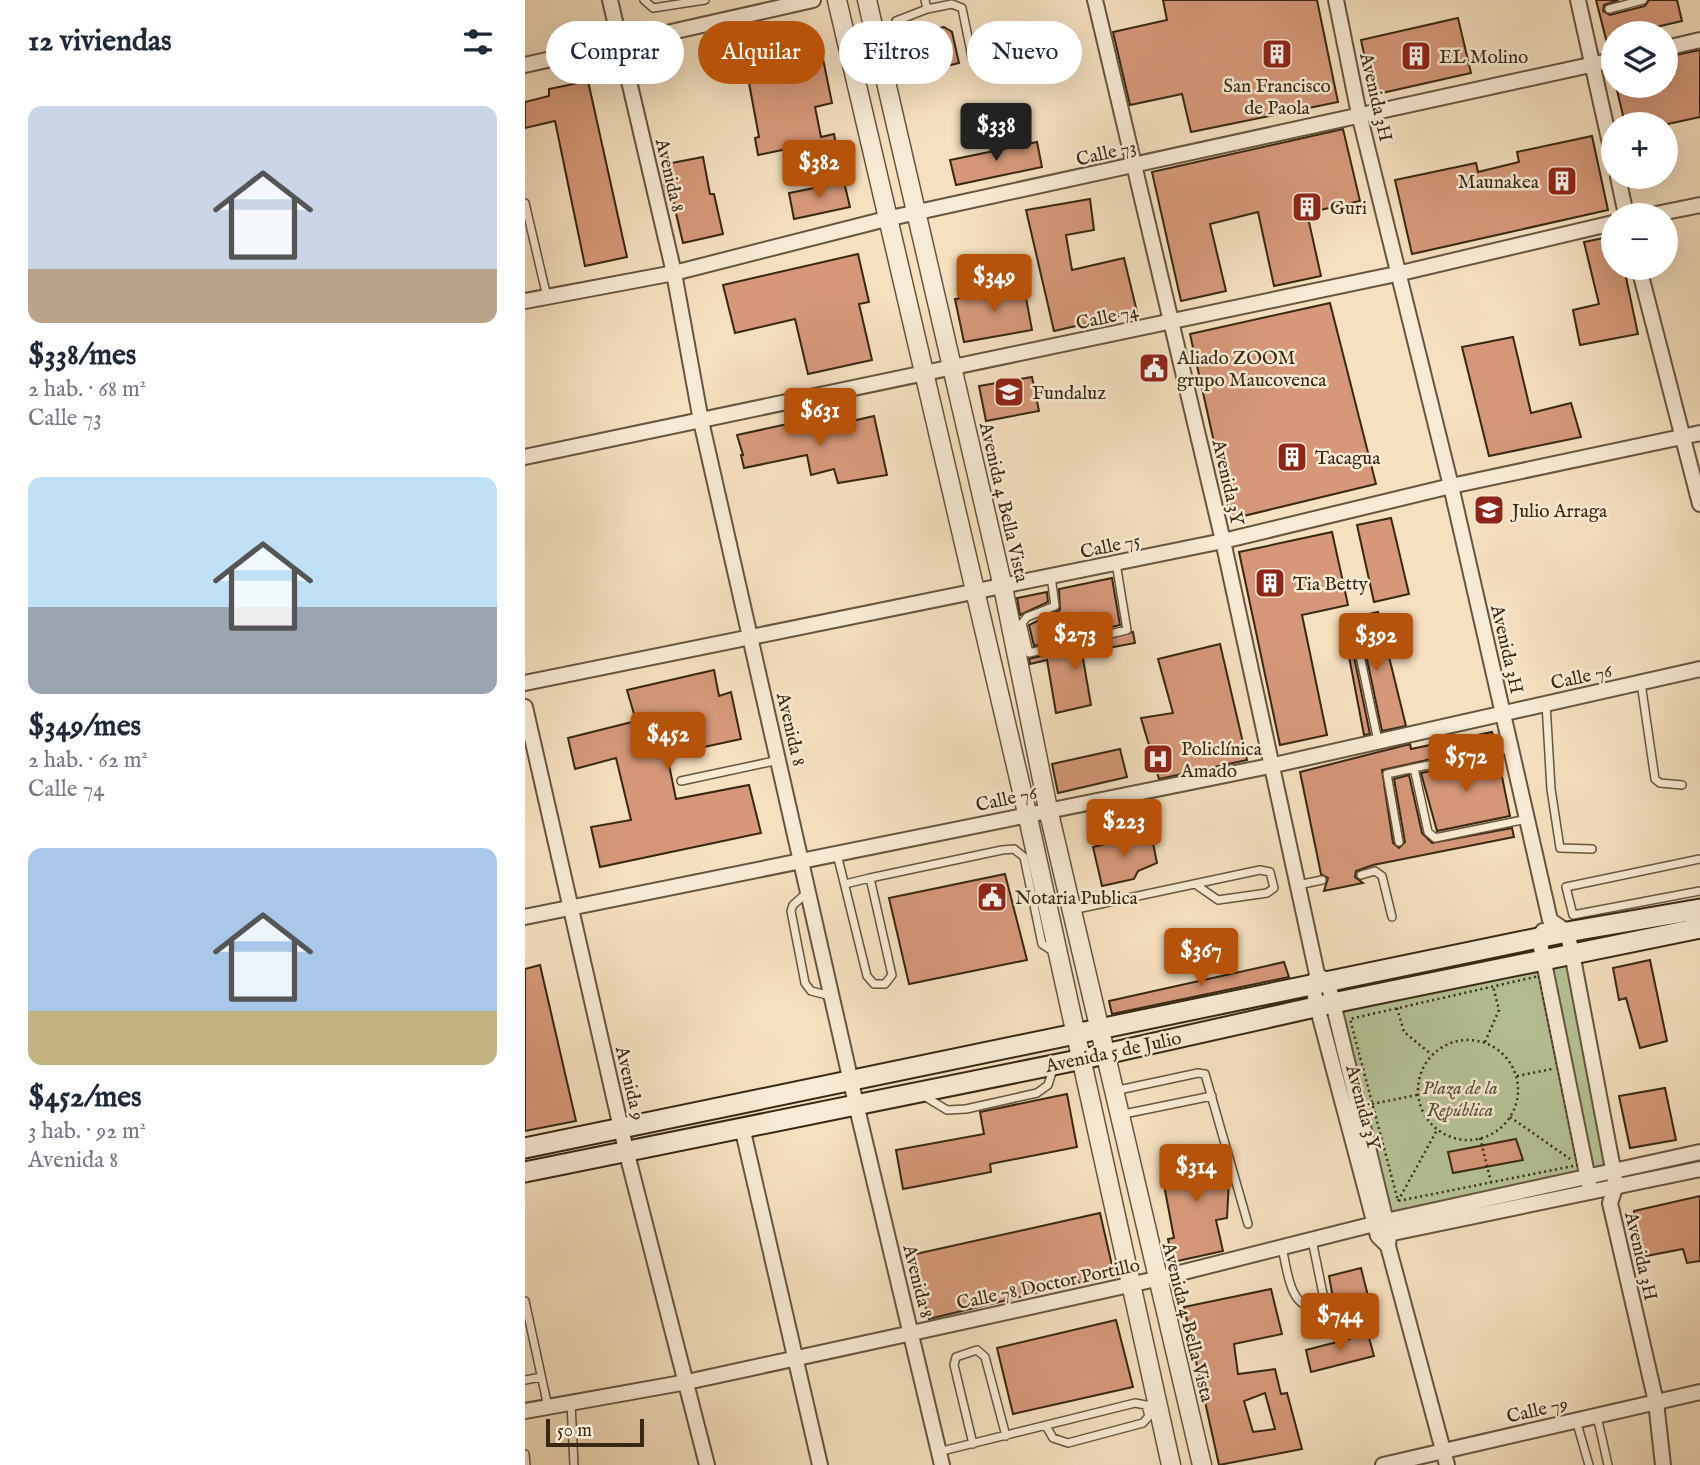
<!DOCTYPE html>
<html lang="es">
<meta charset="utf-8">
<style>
:root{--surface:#fff;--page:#f2f2f3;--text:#1f2937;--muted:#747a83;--accent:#b45309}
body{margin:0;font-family:"IM FELL English",serif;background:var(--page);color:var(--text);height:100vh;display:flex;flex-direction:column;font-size:26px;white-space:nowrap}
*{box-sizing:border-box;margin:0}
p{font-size:23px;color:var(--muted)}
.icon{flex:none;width:38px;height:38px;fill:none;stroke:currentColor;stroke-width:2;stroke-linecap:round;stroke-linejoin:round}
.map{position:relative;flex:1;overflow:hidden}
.details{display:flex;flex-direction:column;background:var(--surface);width:525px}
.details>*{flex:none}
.top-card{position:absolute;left:21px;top:21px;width:665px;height:63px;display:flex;gap:14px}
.controls{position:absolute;left:1076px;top:21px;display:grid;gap:14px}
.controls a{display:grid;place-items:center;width:77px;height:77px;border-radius:50%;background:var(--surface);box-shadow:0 7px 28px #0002;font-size:35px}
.scale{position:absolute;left:21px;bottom:18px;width:98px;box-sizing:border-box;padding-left:7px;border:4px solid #372713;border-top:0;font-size:19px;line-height:24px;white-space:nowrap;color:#372713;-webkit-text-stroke:5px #f8ebd5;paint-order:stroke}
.price{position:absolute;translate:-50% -60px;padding:0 16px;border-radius:7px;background:var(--accent);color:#fff;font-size:23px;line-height:46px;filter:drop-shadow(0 2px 4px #0008)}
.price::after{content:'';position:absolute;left:50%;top:42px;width:21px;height:16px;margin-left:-10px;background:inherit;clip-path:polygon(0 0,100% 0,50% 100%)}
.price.current{background:#222;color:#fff}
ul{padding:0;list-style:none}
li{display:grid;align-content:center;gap:14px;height:371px;padding:0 28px}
li span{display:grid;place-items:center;height:217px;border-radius:14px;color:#555}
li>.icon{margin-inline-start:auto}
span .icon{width:126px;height:126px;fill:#fffc;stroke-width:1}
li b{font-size:30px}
h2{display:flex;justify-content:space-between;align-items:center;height:84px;padding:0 28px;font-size:30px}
.tag{padding:0 24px;border-radius:32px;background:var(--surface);box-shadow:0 7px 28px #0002;font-size:24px;line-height:63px}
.tag.current{background:var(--accent);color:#fff}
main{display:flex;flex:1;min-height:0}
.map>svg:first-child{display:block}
.green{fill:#b5c397;stroke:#767555;stroke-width:2}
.building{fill:#d69879;stroke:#372713;stroke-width:2;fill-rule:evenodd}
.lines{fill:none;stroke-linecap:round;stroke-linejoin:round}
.service-casing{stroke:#66553e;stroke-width:10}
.minor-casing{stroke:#66553e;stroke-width:18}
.tertiary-casing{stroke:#66553e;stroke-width:21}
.secondary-casing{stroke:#372713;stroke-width:23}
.path{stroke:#372713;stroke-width:2.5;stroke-dasharray:2 3.5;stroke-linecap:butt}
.service{stroke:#f8ebd5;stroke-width:7}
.minor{stroke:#f8ebd5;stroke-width:14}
.tertiary{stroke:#f8ebd5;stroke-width:18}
.secondary{stroke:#f8ebd5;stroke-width:19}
.labels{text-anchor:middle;stroke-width:5;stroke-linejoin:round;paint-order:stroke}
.poi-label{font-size:19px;fill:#372713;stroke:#f8ebd5;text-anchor:start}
.street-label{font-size:19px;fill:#372713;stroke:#f8ebd5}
.park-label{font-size:19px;font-style:italic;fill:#564e34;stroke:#f8ebd5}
</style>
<main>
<section class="details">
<h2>12 viviendas<svg class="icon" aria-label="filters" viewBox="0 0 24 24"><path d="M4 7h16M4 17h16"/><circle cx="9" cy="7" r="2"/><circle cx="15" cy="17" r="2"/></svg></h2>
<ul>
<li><span style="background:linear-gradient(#c9d6e8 75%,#b9a48a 0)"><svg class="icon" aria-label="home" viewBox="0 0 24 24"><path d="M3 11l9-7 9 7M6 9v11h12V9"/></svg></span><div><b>$338/mes</b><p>2 hab. · 68 m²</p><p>Calle 73</p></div></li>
<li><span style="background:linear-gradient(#bfe0f5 60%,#9aa5b1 0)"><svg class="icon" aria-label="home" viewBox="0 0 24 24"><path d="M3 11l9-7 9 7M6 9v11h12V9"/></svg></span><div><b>$349/mes</b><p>2 hab. · 62 m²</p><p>Calle 74</p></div></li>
<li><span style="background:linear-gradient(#a9c7e8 75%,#c2b280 0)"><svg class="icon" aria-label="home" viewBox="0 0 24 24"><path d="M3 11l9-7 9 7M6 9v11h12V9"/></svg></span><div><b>$452/mes</b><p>3 hab. · 92 m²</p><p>Avenida 8</p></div></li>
</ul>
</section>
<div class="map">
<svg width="1175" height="1465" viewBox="0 0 1175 1465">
<rect width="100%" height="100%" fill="#f5e0bf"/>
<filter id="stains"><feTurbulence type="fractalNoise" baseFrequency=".00286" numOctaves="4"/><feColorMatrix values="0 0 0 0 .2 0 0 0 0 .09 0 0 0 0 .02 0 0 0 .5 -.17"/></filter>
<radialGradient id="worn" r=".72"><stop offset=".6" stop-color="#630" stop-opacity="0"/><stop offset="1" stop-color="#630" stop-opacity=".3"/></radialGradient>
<path class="green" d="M1052,962L1092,1176L857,1227L799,1015Z"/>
<path class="building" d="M638,0H792L813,102L666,132L657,94L605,105L588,32L642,20Z
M1071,0H1094L1079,5L1078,11L1085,15L1120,6L1124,0H1152L1157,21L1105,33H1088V51H1084Z
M933,18L946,73L848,95L836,40Z
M419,27L427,32L434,63L392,73L384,34Z
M1175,50V117L1143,124H1100L1091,86H1141V57Z
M298,59L307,103L290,107L296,137L309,134L314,161L297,164L294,151L264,158L262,149L233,155L230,138L234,137L224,83L283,70L282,62Z
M63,81L102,257L60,266L30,121L0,128V102L24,96V89Z
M818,129L835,201L782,213L796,276L749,286L733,212L685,224L701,291L656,301L627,172Z
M1067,136L1083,210L887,254L870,180L951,163L953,172L994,162L992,152Z
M512,142L517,167L431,185L425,160Z
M178,157L185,194H189L198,234L158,243L146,192L141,193L136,165Z
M319,182L325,207L269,219L264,193Z
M565,199L569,230L541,235L547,270L599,258L612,312L529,331L501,210Z
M1088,236V268H1099L1113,334L1055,345L1048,310L1074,304L1059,242Z
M333,254L344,302L334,304L347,360L283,374L270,319L210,333L198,285Z
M499,287L507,330L439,342L430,299Z
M805,303L851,484L706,519L665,334Z
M988,337L1006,413L1046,403L1056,437L964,456L937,347Z
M507,377L514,411L461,421L454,386Z
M349,416L362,475L313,483L309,469L286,475L282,455L219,468L216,455H218L212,435L295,417L297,428Z
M866,518L884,594L849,602L832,525Z
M807,532L823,605L777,615L802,735L755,745L714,552Z
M587,578L595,625L509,646L504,625L535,610L534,589Z
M522,592L523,602L495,615L492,598Z
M853,612L881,726L857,731L835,626L827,621L823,628L845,734L839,735L817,620Z
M608,632L610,643L557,653L566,705L531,713L522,660L505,664L504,659Z
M695,644L722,760L634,779L616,718L648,713L633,659Z
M189,670L194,696L206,692L216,739L142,755L151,799L224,785L236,833L75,867L66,827L106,820L91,758L50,769L43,738L111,721L102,690Z
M967,732L970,745L857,770L868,843L874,848L880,842L869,779L884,775L897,833L907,843L987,828L989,837L848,865L831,871L830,877L838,883L799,891L803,878L796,874L775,772L885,744L886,749Z
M595,749L602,777L533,793L527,764Z
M973,757L985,816L912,831L896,773Z
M626,833L632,863L613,871L609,879L577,886L568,847Z
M480,874L502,960L384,984L364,898Z
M1125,960L1142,1041L1115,1048L1101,998L1094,1000L1088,968Z
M759,962L764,977L587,1014L584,1001Z
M15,965L51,1121L0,1131V969Z
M1140,1088L1151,1140L1105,1148L1094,1096Z
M542,1094L552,1147L465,1164L466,1172L378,1189L371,1150L459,1134L455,1112Z
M991,1139L998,1160L928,1173L923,1152Z
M688,1147L704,1180L702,1218L691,1220L698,1251L648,1262L643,1239L649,1238L636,1169Z
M1175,1196V1261L1162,1263L1158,1249L1116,1257L1109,1211Z
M575,1213L589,1274L404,1319L386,1255Z
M836,1268L843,1296L809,1304L804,1276Z
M746,1289L757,1334L709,1344L713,1374L750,1369L756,1394L762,1393L777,1449L694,1465L659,1307ZM740,1393L750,1429L728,1432L719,1401Z
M591,1320L608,1387L488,1414L472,1348Z
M843,1334L849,1356L786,1372L781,1350Z"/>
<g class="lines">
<g class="service-casing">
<path id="service" d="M119,0L128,8L180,0
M400,0L402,9L427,4L437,8L447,57
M1084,9L1118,0
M380,78L371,21L402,9
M0,203L22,297
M526,576L530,606L502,617L497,623L504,653L602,630L591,563
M829,627L853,741
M1116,683L1130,779L1135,783L1157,785
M1021,703L1026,789L1035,848L1067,849
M986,748L889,768L903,832L910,838L1002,819
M156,781L254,760
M874,842L862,774L889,768
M312,854L342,976L349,984H360L367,975L345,878L477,850L489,849L499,857L517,944L529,952
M1175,859L1041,887L1048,915L1175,891
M836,875L850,871L857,876L867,917
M320,884L345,878
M773,885L797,880
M284,891L268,905L266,911L280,983L286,991L306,996
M547,910L735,870L745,872L749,888L742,893L693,900L670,884
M589,1091L673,1073L680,1074L723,1224
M399,1096L422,1110L441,1109L512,1093L523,1085L528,1069
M594,1115L687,1096
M757,1248C762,1267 764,1307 789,1307L798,1300V1294L787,1240
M0,1301L23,1407
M0,1380L16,1377
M46,1403L49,1465
M1072,1416L1083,1465
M1051,1420L1064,1465
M448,1444L429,1365L431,1357L452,1350L460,1357L481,1436
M413,1452L610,1403L621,1405L624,1416L618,1423L543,1443L528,1438L521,1426
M0,1454L1,1465"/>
</g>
<g class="minor-casing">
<path id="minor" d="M85,0L149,273L176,421L331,1104L417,1465
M570,0L698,541L792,974L788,987L792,1006L853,1236L863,1246
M811,0L834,114L926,486L1025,920L1042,932L1047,953L1091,1185L1085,1203L1131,1402L1138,1465
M1053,0L1088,157
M1141,48L1175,40
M0,65L288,0
M1093,177L1101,215
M1126,215L1175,205
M1114,268L1175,504
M0,301L149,273L361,219L1088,60
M0,457L876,273L1088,223
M0,683L698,541L926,486L1175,433
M0,707L101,1150L182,1465
M0,917L745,766L1175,669
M1018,931L1014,938L1064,1184
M796,977L803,983L808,1003L864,1234L863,1246L922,1465
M217,1127L295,1465
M858,1235L1175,1169
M0,1411L162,1382L387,1333L631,1279L861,1221L1175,1152
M858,1465L1175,1392"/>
</g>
<g class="tertiary-casing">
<path id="tertiary" d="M312,0L502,813L646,1465
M342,0L478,587L523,809L677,1465"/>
</g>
<g class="secondary-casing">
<path id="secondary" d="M0,1148L1042,932L1175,909
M0,1172L558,1059L808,1003L1175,928"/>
</g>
<path class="path" d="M1014,976L1053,1165L873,1201L825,1019Z
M872,1008L879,1032L906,1054
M893 1090a50 50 0 1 1 100 0a50 50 0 1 1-100 0Z
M960,1042L974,1010L968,986
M992,1076L1027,1069
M847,1104L892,1095
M985,1117L1045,1159
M955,1138L966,1182
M873,1201L912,1130"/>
<use href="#service" class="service"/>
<use href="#minor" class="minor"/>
<use href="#tertiary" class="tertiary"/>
<use href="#secondary" class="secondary"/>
</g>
<defs>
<g id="building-square" transform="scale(1.575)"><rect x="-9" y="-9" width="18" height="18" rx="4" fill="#8f2418" stroke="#f8ebd5"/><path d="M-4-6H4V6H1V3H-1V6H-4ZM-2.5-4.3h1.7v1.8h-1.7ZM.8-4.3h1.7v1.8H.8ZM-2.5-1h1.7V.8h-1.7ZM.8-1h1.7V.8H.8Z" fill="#fff"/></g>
<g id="civic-square" transform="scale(1.575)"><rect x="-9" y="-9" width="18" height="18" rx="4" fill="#8f2418" stroke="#f8ebd5"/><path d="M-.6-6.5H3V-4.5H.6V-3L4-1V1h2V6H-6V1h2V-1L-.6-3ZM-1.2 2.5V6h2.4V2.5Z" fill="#fff"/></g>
<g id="university-square" transform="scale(1.575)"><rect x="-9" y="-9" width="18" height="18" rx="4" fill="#8f2418" stroke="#f8ebd5"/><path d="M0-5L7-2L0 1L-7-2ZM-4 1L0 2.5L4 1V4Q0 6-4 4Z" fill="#fff"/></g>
<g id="school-square" transform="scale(1.575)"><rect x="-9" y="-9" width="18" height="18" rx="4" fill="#8f2418" stroke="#f8ebd5"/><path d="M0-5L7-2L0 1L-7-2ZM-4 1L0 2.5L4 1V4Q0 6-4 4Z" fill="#fff"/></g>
<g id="hospital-square" transform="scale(1.575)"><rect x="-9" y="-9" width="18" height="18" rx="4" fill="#8f2418" stroke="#f8ebd5"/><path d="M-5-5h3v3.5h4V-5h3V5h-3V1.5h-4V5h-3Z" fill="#fff"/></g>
</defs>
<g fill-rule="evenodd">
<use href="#building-square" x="752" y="54"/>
<use href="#building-square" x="891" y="56"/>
<use href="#building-square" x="1037" y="181"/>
<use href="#building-square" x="782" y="207"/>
<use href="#civic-square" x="629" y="368"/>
<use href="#university-square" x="484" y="392"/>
<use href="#building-square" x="767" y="457"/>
<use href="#school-square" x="964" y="510"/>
<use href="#building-square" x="745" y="583"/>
<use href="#hospital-square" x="633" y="759"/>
<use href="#civic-square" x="467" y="897"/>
</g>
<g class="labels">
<g class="poi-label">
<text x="914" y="63">EL Molino</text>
<text x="752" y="92" text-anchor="middle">San Francisco<tspan x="752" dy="22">de Paola</tspan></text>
<text x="1014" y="188" text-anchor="end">Maunakea</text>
<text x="805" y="214">Guri</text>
<text x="652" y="364">Aliado ZOOM<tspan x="652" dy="22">grupo Maucovenca</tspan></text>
<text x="507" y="399">Fundaluz</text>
<text x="790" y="464">Tacagua</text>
<text x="987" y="517">Julio Arraga</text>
<text x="768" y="590">Tia Betty</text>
<text x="656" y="755">Policlínica<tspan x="656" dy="22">Amado</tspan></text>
<text x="490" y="904">Notaria Publica</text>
</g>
<g class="street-label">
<text transform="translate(852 97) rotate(77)" y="7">Avenida 3H</text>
<text transform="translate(581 152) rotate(-13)" y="7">Calle 73</text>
<text transform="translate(146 175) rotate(77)" y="7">Avenida 8</text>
<text transform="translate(582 316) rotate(-12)" y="7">Calle 74</text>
<text transform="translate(704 482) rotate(77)" y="7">Avenida 3Y</text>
<text transform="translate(480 502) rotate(77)" y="7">Avenida 4 Bella Vista</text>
<text transform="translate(585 545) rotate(-12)" y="7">Calle 75</text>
<text transform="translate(983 649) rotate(77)" y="7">Avenida 3H</text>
<text transform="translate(1056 676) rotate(-12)" y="7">Calle 76</text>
<text transform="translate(267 729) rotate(77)" y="7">Avenida 8</text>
<text transform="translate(481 798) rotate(-12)" y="7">Calle 76</text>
<text transform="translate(588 1051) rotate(-12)" y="7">Avenida 5 de Julio</text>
<text transform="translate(106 1083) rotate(77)" y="7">Avenida 9</text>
<text transform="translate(839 1107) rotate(75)" y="7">Avenida 3Y</text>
<text transform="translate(1117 1256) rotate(77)" y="7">Avenida 3H</text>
<text transform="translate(394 1281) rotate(76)" y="7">Avenida 8</text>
<text transform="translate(523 1283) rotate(-12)" y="7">Calle 78 Doctor Portillo</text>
<text transform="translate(664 1322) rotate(76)" y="7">Avenida 4 Bella Vista</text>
<text transform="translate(1012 1409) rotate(-13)" y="7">Calle 79</text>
</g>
<g class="park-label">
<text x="935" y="1094">Plaza de la<tspan x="935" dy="22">República</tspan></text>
</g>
</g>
<rect width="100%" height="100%" filter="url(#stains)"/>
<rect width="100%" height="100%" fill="url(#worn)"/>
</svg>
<div class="controls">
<a><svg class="icon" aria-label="layers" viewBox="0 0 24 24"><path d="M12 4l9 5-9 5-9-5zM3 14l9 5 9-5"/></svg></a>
<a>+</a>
<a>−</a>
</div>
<div class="scale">50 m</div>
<b class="price current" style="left:471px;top:163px">$338</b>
<b class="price" style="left:294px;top:200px">$382</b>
<b class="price" style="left:469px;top:314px">$349</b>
<b class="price" style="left:295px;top:448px">$631</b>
<b class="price" style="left:550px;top:672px">$273</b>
<b class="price" style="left:851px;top:673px">$392</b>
<b class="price" style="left:143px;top:772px">$452</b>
<b class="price" style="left:941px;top:794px">$572</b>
<b class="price" style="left:599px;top:859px">$223</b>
<b class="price" style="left:676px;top:988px">$367</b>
<b class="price" style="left:671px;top:1204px">$314</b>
<b class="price" style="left:815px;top:1353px">$744</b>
<div class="top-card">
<a class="tag">Comprar</a>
<a class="tag current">Alquilar</a>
<a class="tag">Filtros</a>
<a class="tag">Nuevo</a>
</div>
</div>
</main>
